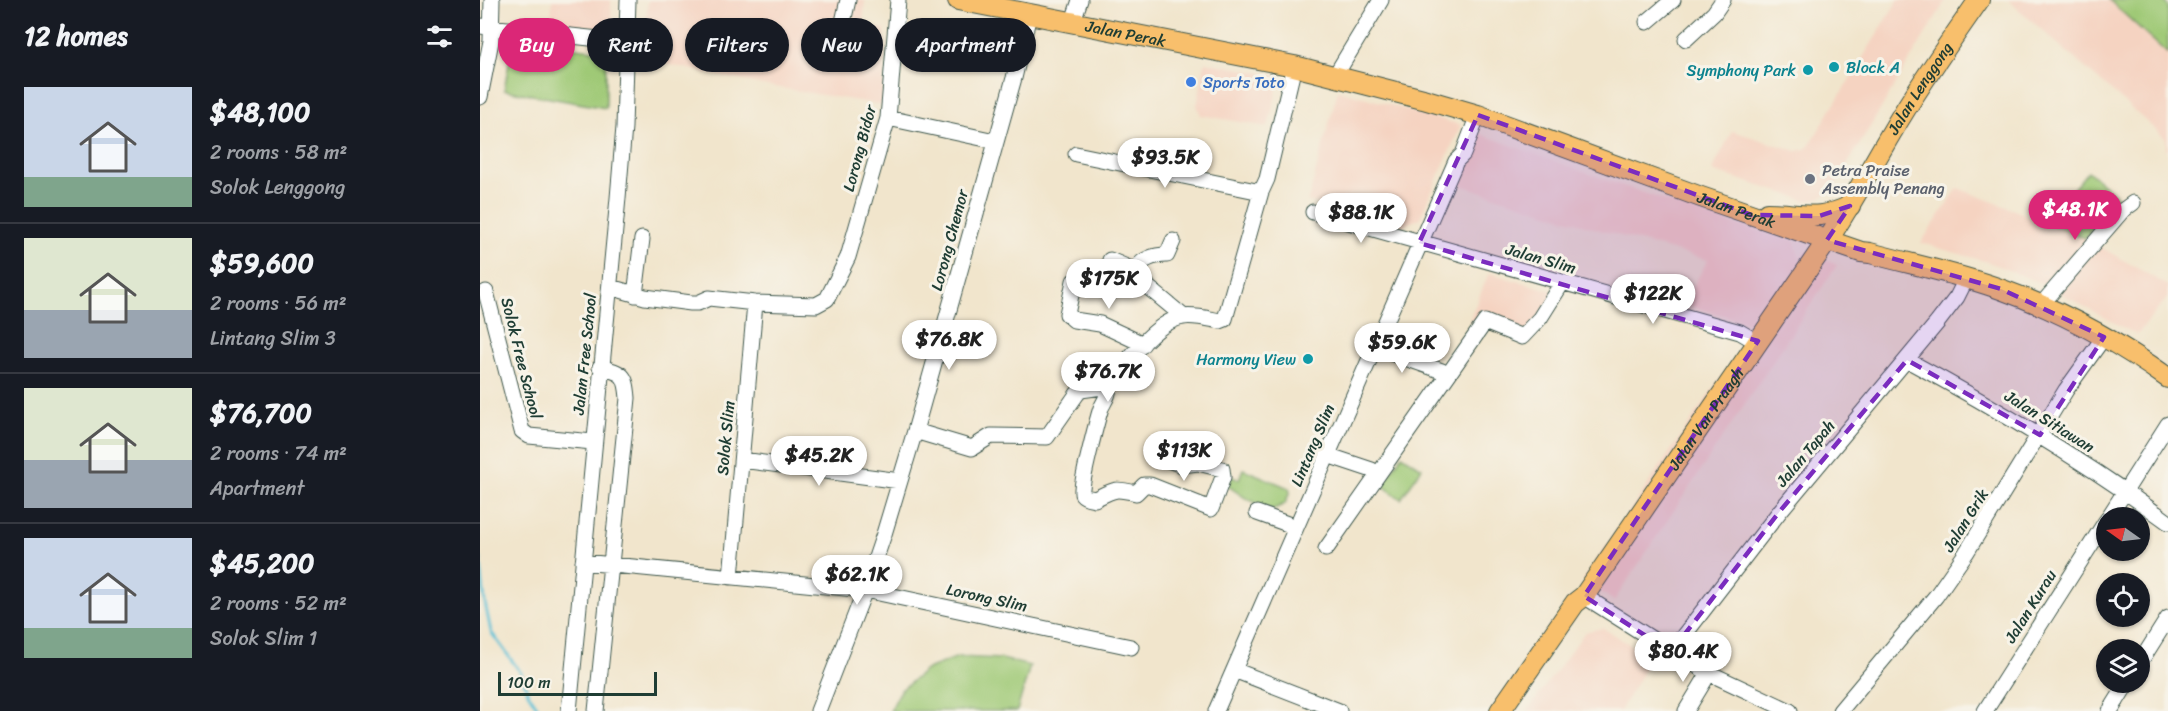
<!DOCTYPE html>
<meta charset="utf-8">
<style>
:root{--surface:#171b24;--page:#20242c;--text:#f1f3f6;--muted:#9ea1a6;--line:#363941;--accent:#db2777}
body{margin:0;font-family:Sriracha,sans-serif;background:var(--page);color:var(--text);height:100vh;display:flex;flex-direction:column;font-size:22px;white-space:nowrap}
*{box-sizing:border-box;margin:0}
p{font-size:20px;color:var(--muted)}
.icon{flex:none;width:33px;height:33px;fill:none;stroke:currentColor;stroke-width:2;stroke-linecap:round;stroke-linejoin:round}
.map{position:relative;flex:1;overflow:hidden}
.details{display:flex;flex-direction:column;background:var(--surface);width:480px}
.details>*{flex:none}
.top-card{position:absolute;left:18px;top:18px;width:570px;height:54px;display:flex;gap:12px}
.needle{width:39px;rotate:284deg}
.fabs{position:absolute;left:1616px;top:507px;display:grid;gap:12px}
.fabs a{display:grid;place-items:center;width:54px;height:54px;border-radius:50%;background:var(--surface);box-shadow:0 2px 4px #0004;font-size:30px}
.scale{position:absolute;left:18px;bottom:15px;width:159px;box-sizing:border-box;padding-left:6px;border:3px solid #1f3d34;border-top:0;font-size:16px;line-height:21px;white-space:nowrap;color:#1f3d34;-webkit-text-stroke:4px #f7f3e8;paint-order:stroke}
.price{position:absolute;translate:-50% -51px;padding:0 14px;border-radius:21px;background:#fff;color:#222;font-size:20px;line-height:39px;filter:drop-shadow(0 2px 3px #0008)}
.price::after{content:'';position:absolute;left:50%;top:36px;width:18px;height:14px;margin-left:-9px;background:inherit;clip-path:polygon(0 0,100% 0,50% 100%)}
.price.current{background:var(--accent);color:#fff}
ul{padding:0;list-style:none}
li{display:flex;align-items:center;gap:18px;height:150px;padding:0 24px}
li+li{border-top:2px solid var(--line)}
li span{display:grid;place-items:center;flex:none;width:168px;height:120px;border-radius:0px;color:#555}
li>.icon{margin-inline-start:auto}
span .icon{width:72px;height:72px;fill:#fffc;stroke-width:1}
li b{font-size:26px}
h2{display:flex;justify-content:space-between;align-items:center;height:72px;padding:0 24px;font-size:26px}
.chip{padding:0 21px;border-radius:27px;background:var(--surface);box-shadow:0 2px 4px #0004;font-size:21px;line-height:54px}
.chip.current{background:var(--accent);color:#fff}
main{display:flex;flex:1;min-height:0}
.map>svg:first-child{display:block}
.built{fill:#f5d3c1}
.green{fill:#9fc976;stroke:#5f8355;stroke-width:1.5}
.lines{fill:none;stroke-linecap:round;stroke-linejoin:round}
.stream{stroke:#58bfd5;stroke-width:3}
.minor-casing{stroke:#3e564b;stroke-width:17}
.major-casing{stroke:#3e564b;stroke-width:22}
.minor{stroke:#fff;stroke-width:15}
.major{stroke:#f8bf6c;stroke-width:20}
.marked{fill:#7b2cbf;fill-opacity:0.2;stroke:#7b2cbf;stroke-width:4.5;stroke-dasharray:12 8;stroke-linejoin:round}
.culture-dot{fill:#0f9aa8;stroke:#f7f3e8;stroke-width:2}
.shop-dot{fill:#3f7fe0;stroke:#f7f3e8;stroke-width:2}
.worship-dot{fill:#6b7280;stroke:#f7f3e8;stroke-width:2}
.labels{text-anchor:middle;stroke-width:6;stroke-linejoin:round;paint-order:stroke}
.street-label{font-size:16px;fill:#1f3d34;stroke:#f7f3e8}
.culture-label{font-size:16px;fill:#0d838f;stroke:#f7f3e8;text-anchor:end}
.shop-label{font-size:16px;fill:#366cbe;stroke:#f7f3e8;text-anchor:start}
.worship-label{font-size:16px;fill:#5b616d;stroke:#f7f3e8;text-anchor:start}
</style>
<main>
<section class="details">
<h2>12 homes<svg class="icon" aria-label="filters" viewBox="0 0 24 24"><path d="M4 7h16M4 17h16"/><circle cx="9" cy="7" r="2"/><circle cx="15" cy="17" r="2"/></svg></h2>
<ul>
<li><span style="background:linear-gradient(#c9d6e8 75%,#7fa58c 0)"><svg class="icon" aria-label="home" viewBox="0 0 24 24"><path d="M3 11l9-7 9 7M6 9v11h12V9"/></svg></span><div><b>$48,100</b><p>2 rooms · 58 m²</p><p>Solok Lenggong</p></div></li>
<li><span style="background:linear-gradient(#dfe7d0 60%,#9aa5b1 0)"><svg class="icon" aria-label="home" viewBox="0 0 24 24"><path d="M3 11l9-7 9 7M6 9v11h12V9"/></svg></span><div><b>$59,600</b><p>2 rooms · 56 m²</p><p>Lintang Slim 3</p></div></li>
<li><span style="background:linear-gradient(#dfe7d0 60%,#9aa5b1 0)"><svg class="icon" aria-label="home" viewBox="0 0 24 24"><path d="M3 11l9-7 9 7M6 9v11h12V9"/></svg></span><div><b>$76,700</b><p>2 rooms · 74 m²</p><p>Apartment</p></div></li>
<li><span style="background:linear-gradient(#c9d6e8 75%,#7fa58c 0)"><svg class="icon" aria-label="home" viewBox="0 0 24 24"><path d="M3 11l9-7 9 7M6 9v11h12V9"/></svg></span><div><b>$45,200</b><p>2 rooms · 52 m²</p><p>Solok Slim 1</p></div></li>
</ul>
</section>
<div class="map">
<svg width="1688" height="711" viewBox="0 0 1688 711">
<rect width="100%" height="100%" fill="#f7f3e8"/>
<filter id="ink" filterUnits="userSpaceOnUse"><feTurbulence type="fractalNoise" baseFrequency=".0167" numOctaves="2"/><feDisplacementMap in="SourceGraphic" scale="12" xChannelSelector="R" yChannelSelector="G"/><feConvolveMatrix kernelMatrix="1 2 1 2 8 2 1 2 1" color-interpolation-filters="sRGB"/></filter>
<filter id="wash" filterUnits="userSpaceOnUse"><feTurbulence type="fractalNoise" baseFrequency=".008" numOctaves="4" result="noise"/><feDisplacementMap in="SourceGraphic" scale="24" xChannelSelector="R" yChannelSelector="G"/><feGaussianBlur stdDeviation="1.35" result="paint"/><feColorMatrix in="noise" values="0 0 0 0 0 0 0 0 0 0 0 0 0 0 0 0 0 1.4 0 .05"/><feComposite in="paint" operator="in"/></filter>
<g filter="url(#wash)">
<rect width="100%" height="100%" fill="#f1e5cc"/>
<path class="built" d="M72,0H131L132,28L71,25Z
M168,0H385L383,26L405,29L403,105L288,86L163,59Z
M1418,0H1466L1357,182L1344,196L1332,200H1325L1232,171L1252,131L1317,151L1325,149L1329,146Z
M1528,0H1629L1688,54V149L1686,150V139Z
M725,62L800,77L788,127L721,115L717,106Z
M858,90L981,125L940,218L922,226L828,201Z
M995,132L1106,173L1250,223L1314,241L1320,259L1326,251L1357,265L1134,601L1103,580L1294,299L1274,324L1203,304L1228,260L1123,231L975,183Z
M1478,188L1605,238L1688,286V297L1657,335L1561,283L1508,262L1441,243Z
M1009,273L1083,294L1043,342L989,321Z
M1123,628L1171,658L1140,711H1047L1105,632Z"/>
<path class="green" d="M1629,0H1684L1688,7V54Z
M33,41L113,50L121,54L126,65V108L24,90Z
M1608,171L1640,199L1605,238L1566,222Z
M922,455L942,468L921,499L902,485Z
M763,469L809,488L810,492L805,504L792,510L767,499L748,486L751,477L759,479Z
M478,657L522,659L550,666L537,711H410L421,690L447,669Z"/>
<g class="lines">
<path class="stream" d="M0,558L5,603L11,632L41,673L48,693L60,711"/>
</g>
</g>
<g filter="url(#ink)">
<g class="lines">
<g class="minor-casing">
<path id="minor" d="M363,22L368,0
M1167,22L1193,0
M592,24L600,0
M0,26L146,42
M1206,39L1234,13L1243,0
M855,76L901,0
M0,97L11,41L12,0
M408,118L515,141
M596,154L781,192
M833,212L1260,332L1277,342
M630,260L656,271L669,288L704,317
M656,271C660,259 675,255 687,255L693,241
M594,281L587,314L594,320L620,324L663,344
M130,287L165,297L211,303H218L229,298L275,303L336,305L347,299L368,257L408,118L418,0
M6,292L42,431L49,436L113,442
M155,295L162,239
M1561,305L1642,211L1653,203
M894,347L962,371
M1427,360C1518,409 1605,461 1688,522
M629,386C629,395 625,400 621,408C618,417 599,489 602,494C605,498 611,498 615,499C635,489 634,488 656,493L664,485H670L731,509L743,477L742,469L718,463L702,465L680,457
M435,431L492,448L511,436L567,437L597,394L601,390L629,386C644,364 676,321 703,317C714,315 729,319 740,321L745,319L781,192L787,179L814,66
M847,455L892,470
M262,460L420,481
M777,513L816,527
M1628,518L1688,424
M846,549L1005,322L1042,337L1060,318L1082,283
M103,562L385,590L651,647
M251,577L275,303
M1104,596L1183,646L1229,673L1310,711
M1191,652L1300,511L1457,323L1477,297L1486,279
M1659,664L1688,618
M754,670L859,711
M89,711L138,198L144,127L148,0
M116,711L148,398C146,374 143,373 120,367
M338,711L385,590L404,534L435,431L534,78L549,15
M736,711L976,161L983,154L998,115
M1206,711L1229,673
M1360,711L1456,596L1486,553L1586,390L1624,337
M1505,711L1626,521
M1630,711L1648,682"/>
</g>
<g class="major-casing">
<g id="major">
<path id="s1" d="M478,0L814,66L943,99L998,115L1221,197L1381,252L1390,253C1434,265 1480,274 1523,290C1581,311 1638,342 1688,378"/>
<path d="M1287,213C1319,213 1339,222 1370,206"/>
<path id="s2" d="M1020,711L1095,603L1104,596L1347,241C1371,205 1391,167 1413,130C1439,85 1469,43 1499,0"/>
</g>
</g>
<use href="#minor" class="minor"/>
<use href="#major" class="major"/>
</g>
</g>
<path class="marked" d="M998,115L1272,215L1339,216L1370,206L1347,240L1521,289L1624,337L1560,435L1427,360L1300,511L1191,652L1104,596L1278,341L939,243Z"/>
<g class="culture-dot">
<circle cx="1354" cy="67" r="6"/>
<circle cx="1328" cy="70" r="6"/>
<circle cx="828" cy="359" r="6"/>
</g>
<circle class="shop-dot" cx="711" cy="82" r="6"/>
<circle class="worship-dot" cx="1330" cy="179" r="6"/>
<g class="labels">
<g class="street-label">
<text dy="6" stroke="none"><textPath href="#s1" startOffset="171">Jalan Perak</textPath></text>
<text dy="6" stroke="none"><textPath href="#s2" startOffset="752">Jalan Lenggong</textPath></text>
<text transform="translate(379 148) rotate(-75)" y="6">Lorong Bidor</text>
<text dy="6" stroke="none"><textPath href="#s1" startOffset="808">Jalan Perak</textPath></text>
<text transform="translate(469 240) rotate(-75)" y="6">Lorong Chemor</text>
<text transform="translate(1061 258) rotate(16)" y="6">Jalan Slim</text>
<text transform="translate(104 354) rotate(-84)" y="6">Jalan Free School</text>
<text transform="translate(42 358) rotate(76)" y="6">Solok Free School</text>
<text dy="6" stroke="none"><textPath href="#s2" startOffset="358">Jalan Van Praagh</textPath></text>
<text transform="translate(1570 421) rotate(32)" y="6">Jalan Sitiawan</text>
<text transform="translate(245 438) rotate(-85)" y="6">Solok Slim</text>
<text transform="translate(832 445) rotate(-67)" y="6">Lintang Slim</text>
<text transform="translate(1325 453) rotate(-50)" y="6">Jalan Tapah</text>
<text transform="translate(1485 520) rotate(-58)" y="6">Jalan Grik</text>
<text transform="translate(507 597) rotate(12)" y="6">Lorong Slim</text>
<text transform="translate(1550 606) rotate(-58)" y="6">Jalan Kurau</text>
</g>
<g class="culture-label">
<text x="1366" y="73" text-anchor="start">Block A</text>
<text x="1316" y="76">Symphony Park</text>
<text x="816" y="365">Harmony View</text>
</g>
<g class="shop-label">
<text x="723" y="88">Sports Toto</text>
</g>
<g class="worship-label">
<text x="1342" y="176">Petra Praise<tspan x="1342" dy="18">Assembly Penang</tspan></text>
</g>
</g>
</svg>
<div class="fabs">
<a><svg class="needle" viewBox="-14 -14 28 28"><path d="M0-13l5 13h-10z" fill="#e53935"/><path d="M0 13l5-13h-10z" fill="#9ea1a6"/></svg></a>
<a><svg class="icon" aria-label="locate" viewBox="0 0 24 24"><circle cx="12" cy="12" r="6"/><path d="M12 2v4M12 18v4M2 12h4M18 12h4"/></svg></a>
<a><svg class="icon" aria-label="layers" viewBox="0 0 24 24"><path d="M12 4l9 5-9 5-9-5zM3 14l9 5 9-5"/></svg></a>
</div>
<div class="scale">100 m</div>
<b class="price" style="left:685px;top:189px">$93.5K</b>
<b class="price current" style="left:1595px;top:241px">$48.1K</b>
<b class="price" style="left:881px;top:244px">$88.1K</b>
<b class="price" style="left:629px;top:310px">$175K</b>
<b class="price" style="left:1173px;top:325px">$122K</b>
<b class="price" style="left:469px;top:371px">$76.8K</b>
<b class="price" style="left:922px;top:374px">$59.6K</b>
<b class="price" style="left:628px;top:403px">$76.7K</b>
<b class="price" style="left:704px;top:482px">$113K</b>
<b class="price" style="left:339px;top:487px">$45.2K</b>
<b class="price" style="left:377px;top:606px">$62.1K</b>
<b class="price" style="left:1203px;top:683px">$80.4K</b>
<div class="top-card">
<a class="chip current">Buy</a>
<a class="chip">Rent</a>
<a class="chip">Filters</a>
<a class="chip">New</a>
<a class="chip">Apartment</a>
</div>
</div>
</main>
